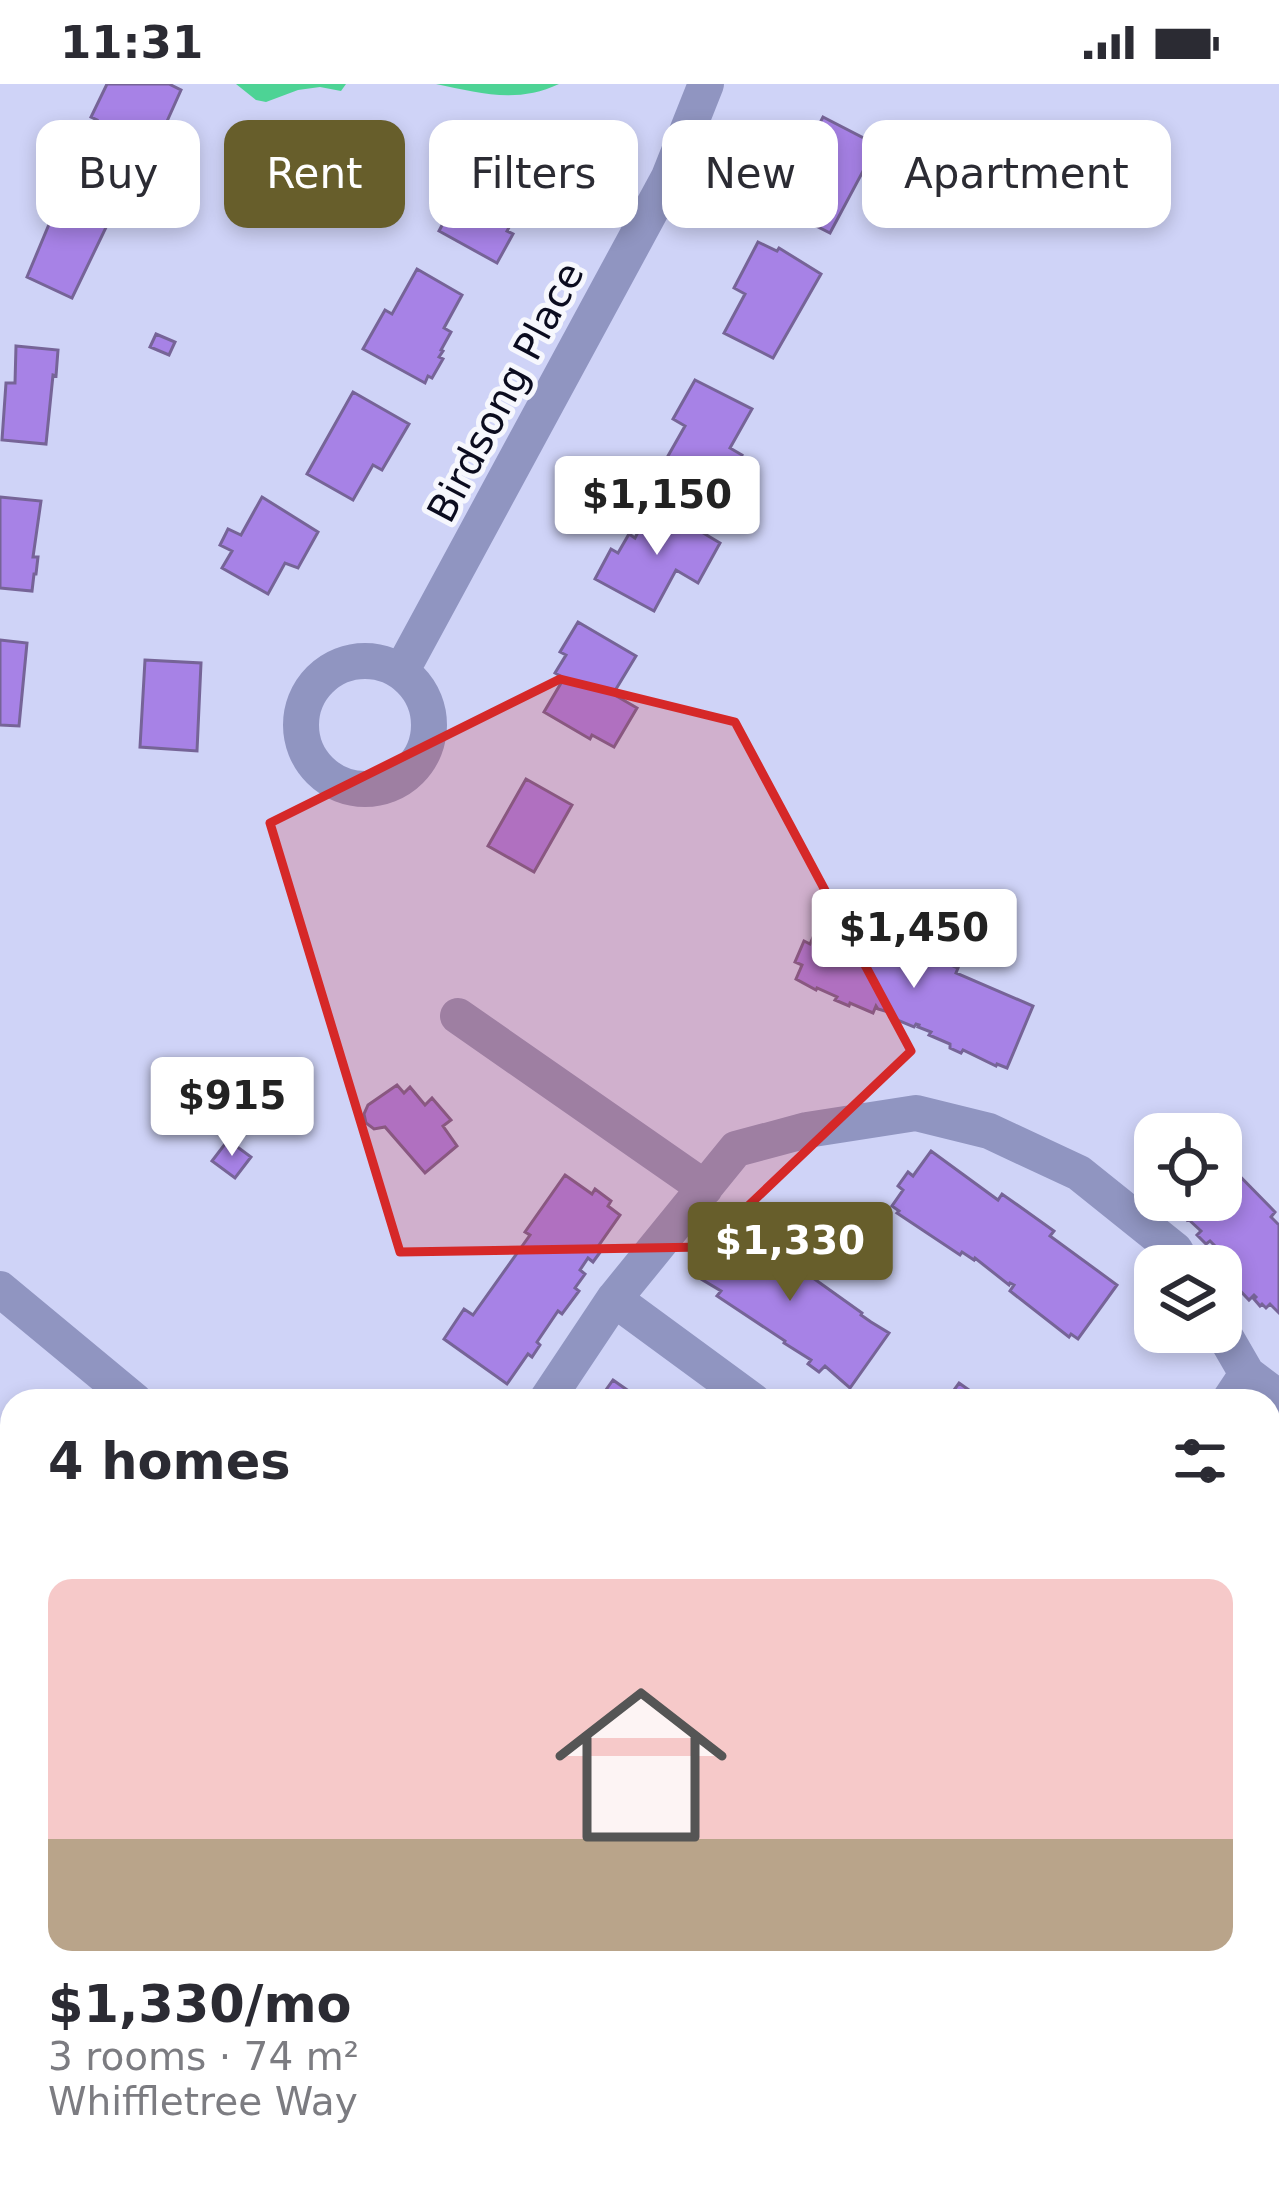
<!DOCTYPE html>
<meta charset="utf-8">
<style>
:root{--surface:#fff;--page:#f7f7f7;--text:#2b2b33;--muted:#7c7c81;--line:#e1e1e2;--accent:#675e2b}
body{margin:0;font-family:"DejaVu Sans",sans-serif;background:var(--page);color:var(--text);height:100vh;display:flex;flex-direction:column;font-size:45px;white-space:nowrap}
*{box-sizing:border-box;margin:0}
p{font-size:39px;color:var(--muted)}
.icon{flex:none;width:66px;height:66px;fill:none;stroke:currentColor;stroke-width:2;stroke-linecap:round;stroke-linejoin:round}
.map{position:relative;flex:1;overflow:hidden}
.side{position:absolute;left:0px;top:1305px;width:1281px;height:807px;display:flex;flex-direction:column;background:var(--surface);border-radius:36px 36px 0 0;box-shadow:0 6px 18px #0003}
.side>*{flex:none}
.banner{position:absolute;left:36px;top:36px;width:1209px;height:108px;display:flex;gap:24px}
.fabs{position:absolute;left:1134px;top:1029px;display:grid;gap:24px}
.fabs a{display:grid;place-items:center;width:108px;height:108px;border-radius:24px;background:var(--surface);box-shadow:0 6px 18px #0003;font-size:60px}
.price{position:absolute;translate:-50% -102px;padding:0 27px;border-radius:12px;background:#fff;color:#222;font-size:39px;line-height:78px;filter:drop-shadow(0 3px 6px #0008)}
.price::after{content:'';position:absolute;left:50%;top:72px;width:36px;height:27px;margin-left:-18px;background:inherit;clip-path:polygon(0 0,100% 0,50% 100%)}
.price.selected{background:var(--accent);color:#fff}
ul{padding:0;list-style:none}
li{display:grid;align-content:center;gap:24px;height:636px;padding:0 48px}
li+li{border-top:3px solid var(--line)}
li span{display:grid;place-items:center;height:372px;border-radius:24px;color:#555}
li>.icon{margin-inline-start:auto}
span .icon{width:216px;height:216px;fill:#fffc;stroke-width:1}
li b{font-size:51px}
h2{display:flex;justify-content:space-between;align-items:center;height:144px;padding:0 48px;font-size:51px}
.pill{padding:0 42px;border-radius:24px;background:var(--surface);box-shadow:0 6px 18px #0003;font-size:42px;line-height:108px}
.pill.selected{background:var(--accent);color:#fff}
.status{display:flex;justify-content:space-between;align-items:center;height:84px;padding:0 60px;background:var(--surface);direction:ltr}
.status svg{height:33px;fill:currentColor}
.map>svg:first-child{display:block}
.water{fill:#4dd395}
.building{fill:#a782e6;stroke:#766497;stroke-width:3}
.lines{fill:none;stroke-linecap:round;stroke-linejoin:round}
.minor{stroke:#9095c1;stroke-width:36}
.marked{fill:#d62828;fill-opacity:0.2;stroke:#d62828;stroke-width:9;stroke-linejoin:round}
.labels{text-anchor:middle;stroke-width:10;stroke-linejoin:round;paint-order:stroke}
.street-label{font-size:39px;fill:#0b0c1f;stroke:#f6f7fd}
</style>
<div class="status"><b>11:31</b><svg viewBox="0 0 49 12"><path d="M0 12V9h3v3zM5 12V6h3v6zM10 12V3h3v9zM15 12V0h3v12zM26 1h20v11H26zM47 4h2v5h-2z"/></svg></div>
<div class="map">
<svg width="1279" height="2111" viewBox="0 0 1279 2111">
<rect width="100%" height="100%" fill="#cfd3f7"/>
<path class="water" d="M236,0H346L341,7L320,3L298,6L266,18L256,16Z
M436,0H559C517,20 479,9 436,0Z"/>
<path class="building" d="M107,0H169L181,6L155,64L135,55L122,85L82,67L97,36L91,33Z
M823,33L877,61L830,149L785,126L815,66L808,62Z
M483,66L529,91L511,126L517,129L507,147L513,150L497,179L439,147L448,130L431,120L449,86L467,96Z
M70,114L111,133L72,214L27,193L55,126L62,129Z
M758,158L777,167L779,164L821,190L773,274L724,249L745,210L734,204Z
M417,185L462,211L444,244L451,248L441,266L443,267L439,273L443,275L432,294L428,292L425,299L363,265L385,226L392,230Z
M156,250L175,258L169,271L150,263Z
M16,262L58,266L56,292L53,291L46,360L2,356L6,299H15Z
M695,296L752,325L730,364L742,371L734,386L723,380L714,397L668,372L685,342L673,335Z
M353,308L409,340L382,386L373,381L353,416L307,390Z
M0,413L41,417L33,473H38L36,490H34L32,507L0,504Z
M262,413L318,448L298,484L285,479L268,510L222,484L232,467L220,461L228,445L241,451Z
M653,419L720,459L698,499L676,486L654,527L595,495L611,465L618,469L629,450L635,454Z
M578,538L636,572L613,610L637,624L614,663L592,651L590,655L544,628L564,594L555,589L566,571L560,568Z
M0,556L27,559L19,642L0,641Z
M145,576L201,579L197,667L140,663Z
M526,695L572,721L534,788L488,762Z
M822,833L897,865L899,859L958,884L956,889L1033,922L1007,984L997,980L996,982L963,966L961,969L950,964V960L929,951L931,948L918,943L919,941L916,940L914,943L890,933L892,929L878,925L876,922L873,929L850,919L849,922L835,916L837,913L817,904L816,906L796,895L802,881L795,878L804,857L810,860Z
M397,1001L404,1009L410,1003L425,1021L432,1014L451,1036L443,1042L457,1062L425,1089L385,1043L374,1045L366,1039L364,1030L368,1021Z
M228,1056L251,1073L235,1094L212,1077Z
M931,1067L998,1116L1002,1110L1054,1147L1050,1152L1117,1201L1078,1255L1071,1250L1069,1253L1010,1207L1014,1201L1010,1199L1009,1201L975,1174L974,1176L962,1168L960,1171L897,1129L899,1127L892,1122L903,1106L898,1102L908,1088L913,1092Z
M1223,1075L1275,1128L1271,1133L1279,1141V1229L1270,1220L1266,1224L1262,1220L1260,1222L1254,1215L1256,1213L1254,1211L1249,1216L1230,1196L1235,1191L1232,1188L1231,1191L1224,1183L1226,1182L1223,1178L1227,1174L1210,1157L1206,1160L1197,1151L1201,1147L1188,1135L1187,1136L1176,1121L1181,1116H1221V1077Z
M565,1091L592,1110L595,1105L611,1117L608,1122L620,1131L597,1164L601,1167L593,1178L588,1174L580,1186L585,1190L575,1204L579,1207L562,1230L558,1227L537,1258L540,1261L532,1273L528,1270L507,1300L444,1255L464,1225L473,1231L530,1151L525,1148Z
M731,1134L756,1157L757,1154L862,1229L861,1231L871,1238L889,1249L850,1304L825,1282L819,1288L808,1280L811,1276L784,1259L785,1257L717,1212L721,1207L691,1189Z
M613,1296L630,1308L628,1311L636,1317H598Z
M959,1299L976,1311L974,1313L979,1317H946Z
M1269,1381L1279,1390V1482L1269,1473Z
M12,1462V1513L0,1503V1476Z
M2,1826L12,1841V1937L0,1919Z
M1269,1900L1279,1907L1277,1909L1279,1911V1934L1269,1948Z
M46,2100H101L102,2111H48Z"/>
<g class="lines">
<path class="minor" d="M301 641a64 64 0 1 1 128 0a64 64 0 1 1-128 0Z
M401,588L669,93L706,0
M458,932L705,1104
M0,1205L135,1317
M614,1215L753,1317
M1221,1245L1247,1290L1229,1317
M1247,1290L1279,1314
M546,1317L614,1215L736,1065L807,1046L916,1029L989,1047L1079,1089L1175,1166L1184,1182
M0,1678L12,1688
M214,2100V2111
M1249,2100L1264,2111
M933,2111L940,2100"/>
</g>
<path class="marked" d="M560,595L735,638L911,967L705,1163L400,1168L270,739Z"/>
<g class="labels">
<g class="street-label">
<text transform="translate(505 308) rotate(-62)" y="14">Birdsong Place</text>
</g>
</g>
</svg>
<div class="fabs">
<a><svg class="icon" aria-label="locate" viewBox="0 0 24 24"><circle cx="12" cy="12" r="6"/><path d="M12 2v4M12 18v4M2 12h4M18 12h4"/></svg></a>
<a><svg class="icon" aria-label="layers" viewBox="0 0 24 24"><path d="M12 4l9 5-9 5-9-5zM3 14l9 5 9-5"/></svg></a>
</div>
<b class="price" style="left:657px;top:474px">$1,150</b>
<b class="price" style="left:914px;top:907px">$1,450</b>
<b class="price" style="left:232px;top:1075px">$915</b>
<b class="price selected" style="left:790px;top:1220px">$1,330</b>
<div class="banner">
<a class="pill">Buy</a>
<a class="pill selected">Rent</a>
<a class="pill">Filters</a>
<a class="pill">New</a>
<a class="pill">Apartment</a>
</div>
<section class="side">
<h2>4 homes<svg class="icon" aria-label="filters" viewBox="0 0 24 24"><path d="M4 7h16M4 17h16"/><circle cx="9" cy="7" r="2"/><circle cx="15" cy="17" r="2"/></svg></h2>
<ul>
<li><span style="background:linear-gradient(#f6c9c9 70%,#b9a48a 0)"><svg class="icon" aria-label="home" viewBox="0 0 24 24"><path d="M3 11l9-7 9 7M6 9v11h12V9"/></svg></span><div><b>$1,330/mo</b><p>3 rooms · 74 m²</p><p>Whiffletree Way</p></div></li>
</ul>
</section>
</div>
